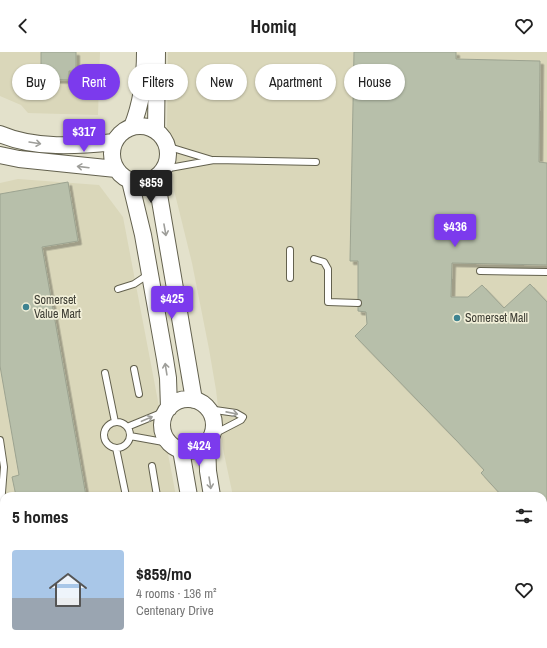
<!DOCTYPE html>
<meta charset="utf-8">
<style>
:root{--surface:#fff;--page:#f6f6f6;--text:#222;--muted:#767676;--accent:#7c3aed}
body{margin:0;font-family:"Archivo Narrow",sans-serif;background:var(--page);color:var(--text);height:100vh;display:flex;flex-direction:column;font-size:15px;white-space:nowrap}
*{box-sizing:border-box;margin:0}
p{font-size:13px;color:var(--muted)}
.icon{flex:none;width:22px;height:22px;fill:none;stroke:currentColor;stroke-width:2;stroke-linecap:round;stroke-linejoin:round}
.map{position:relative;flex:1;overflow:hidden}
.panel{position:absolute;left:0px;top:440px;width:547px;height:156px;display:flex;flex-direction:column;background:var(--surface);border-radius:12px 12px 0 0;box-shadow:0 1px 3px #0004}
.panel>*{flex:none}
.guide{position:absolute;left:12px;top:12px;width:523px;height:36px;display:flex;gap:8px}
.price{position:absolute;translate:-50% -34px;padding:0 9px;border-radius:4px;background:var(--accent);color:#fff;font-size:13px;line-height:26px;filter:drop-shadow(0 1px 2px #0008)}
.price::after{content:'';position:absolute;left:50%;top:24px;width:12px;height:9px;margin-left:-6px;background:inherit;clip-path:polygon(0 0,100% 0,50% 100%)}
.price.selected{background:#222;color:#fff}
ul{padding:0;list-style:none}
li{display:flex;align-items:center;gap:12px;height:100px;padding:0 12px}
li span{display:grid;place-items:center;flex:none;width:112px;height:80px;border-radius:4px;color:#555}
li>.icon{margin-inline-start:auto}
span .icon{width:48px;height:48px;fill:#fffc;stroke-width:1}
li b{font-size:17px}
h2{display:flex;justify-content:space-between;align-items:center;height:48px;padding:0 12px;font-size:17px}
.chip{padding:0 14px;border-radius:18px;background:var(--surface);box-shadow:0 1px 3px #0004;font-size:14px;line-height:36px}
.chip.selected{background:var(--accent);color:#fff}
header{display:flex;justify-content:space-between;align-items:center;height:52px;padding:0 12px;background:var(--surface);font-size:18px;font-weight:700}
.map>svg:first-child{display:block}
.built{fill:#dad7ba}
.building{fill:#b7bfaa;stroke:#9ca390;filter:url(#shadow)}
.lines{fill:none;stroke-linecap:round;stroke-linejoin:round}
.service-casing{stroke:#63614e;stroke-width:8}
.minor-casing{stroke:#63614e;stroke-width:15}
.tertiary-casing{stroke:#63614e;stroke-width:18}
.service{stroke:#fff;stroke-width:6}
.minor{stroke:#fff;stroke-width:13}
.tertiary{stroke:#fff;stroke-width:16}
.oneway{stroke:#9e9e9a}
.poi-dot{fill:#3e8390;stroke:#f1efd8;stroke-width:1.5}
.labels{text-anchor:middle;stroke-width:3.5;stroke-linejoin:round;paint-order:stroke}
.poi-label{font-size:12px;fill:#3d3d34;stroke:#f1efd8;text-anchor:start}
</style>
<header><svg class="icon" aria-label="back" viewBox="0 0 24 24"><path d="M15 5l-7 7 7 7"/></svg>Homiq<svg class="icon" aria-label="heart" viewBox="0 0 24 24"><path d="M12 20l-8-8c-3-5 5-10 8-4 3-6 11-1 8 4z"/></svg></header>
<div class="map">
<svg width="547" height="596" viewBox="0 0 547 596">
<defs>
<filter id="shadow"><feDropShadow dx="3.5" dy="3.5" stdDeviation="0" flood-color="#0004"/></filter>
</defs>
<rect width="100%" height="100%" fill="#e3e1cb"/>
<path class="built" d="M0,0H100L98,63L28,61L21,53L0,44Z
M168,0H547V543H543V444H233L223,397L216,338L209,297L192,211L174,138L167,74Z
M18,127L99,133L123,165L176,444H4V592H204L205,596H0V131Z
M543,557L547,558V596H331L338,592H543Z
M265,592H294L286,596H278Z"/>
<path class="building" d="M41,0H76V19H69V28L41,27Z
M354,0H456V7L540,9L539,110L547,111V213L452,211L451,245H468L482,233L504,256L530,232L547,250V522L543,518V444H502L481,421L484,418L456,388L355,284L367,272L366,260L358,259V209H350Z
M68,130L78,189L42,195L86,444H16L12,425L19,423L0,314V142Z
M38,592H83L84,596H38Z"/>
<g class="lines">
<g class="service-casing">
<path id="service" d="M166,94L212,108
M164,117L214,108L316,110
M314,207L324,210L328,217V250L358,251
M480,219L547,220
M290,226V198
M118,237L134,232L149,222
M134,317L139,342
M105,321L115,370
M208,357L236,361L243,365L241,368L212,383
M104 383a13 13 0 1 1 26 0a13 13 0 1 1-26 0Z
M127,375L166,359
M130,384L169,391
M0,388L4,415L0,466
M116,396L126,444
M152,414L157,444
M0,513H4
M0,529L4,554
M543,541H547
M11,592V596
M372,592L374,596
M396,596L403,592
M458,596L461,592"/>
</g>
<g class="minor-casing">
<path id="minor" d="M329,596L336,592
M494,596V592"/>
</g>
<g class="tertiary-casing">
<path id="tertiary" d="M112 102a28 28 0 1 1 56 0a28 28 0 1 1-56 0Z
M132,75C142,50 145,26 145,0
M156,79L157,0
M0,82C35,97 77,94 114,90
M0,103L19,107L116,117
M156,125L194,348
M130,129L143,183L165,307L168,326L169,356
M162 373a26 26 0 1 1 52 0a26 26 0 1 1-52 0Z
M207,391L208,419L212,444
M181,398L189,444
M216,592V596
M242,592L243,596"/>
</g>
<use href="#service" class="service"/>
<use href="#minor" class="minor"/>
<use href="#tertiary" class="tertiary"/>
</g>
<defs><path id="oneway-shaft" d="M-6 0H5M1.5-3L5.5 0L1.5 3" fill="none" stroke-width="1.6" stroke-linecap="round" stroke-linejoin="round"/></defs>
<g class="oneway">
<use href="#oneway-shaft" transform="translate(35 91) rotate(9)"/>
<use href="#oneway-shaft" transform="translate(83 115) rotate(-173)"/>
<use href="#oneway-shaft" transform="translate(165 178) rotate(80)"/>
<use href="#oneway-shaft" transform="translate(166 317) rotate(-99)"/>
<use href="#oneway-shaft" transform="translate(232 361) rotate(11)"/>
<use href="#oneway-shaft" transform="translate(147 367) rotate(-23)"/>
<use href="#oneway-shaft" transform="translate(210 431) rotate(81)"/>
</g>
<g class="poi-dot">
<circle cx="26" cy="255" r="4"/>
<circle cx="457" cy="266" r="4"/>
</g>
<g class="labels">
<g class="poi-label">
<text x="34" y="252">Somerset<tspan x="34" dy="14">Value Mart</tspan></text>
<text x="465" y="270">Somerset Mall</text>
</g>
</g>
</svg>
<b class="price" style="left:84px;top:101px">$317</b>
<b class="price selected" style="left:151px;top:152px">$859</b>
<b class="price" style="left:455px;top:196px">$436</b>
<b class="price" style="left:172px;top:268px">$425</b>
<b class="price" style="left:199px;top:415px">$424</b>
<div class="guide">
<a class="chip">Buy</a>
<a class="chip selected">Rent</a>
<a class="chip">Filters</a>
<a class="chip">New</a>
<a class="chip">Apartment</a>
<a class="chip">House</a>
</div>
<section class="panel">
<h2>5 homes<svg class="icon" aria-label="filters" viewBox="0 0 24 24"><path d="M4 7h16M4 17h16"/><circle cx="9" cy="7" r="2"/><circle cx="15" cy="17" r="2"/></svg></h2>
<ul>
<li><span style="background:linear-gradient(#a9c7e8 60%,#9aa5b1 0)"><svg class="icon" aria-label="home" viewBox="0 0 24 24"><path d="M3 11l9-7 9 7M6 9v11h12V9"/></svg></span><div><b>$859/mo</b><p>4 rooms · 136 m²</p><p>Centenary Drive</p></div><svg class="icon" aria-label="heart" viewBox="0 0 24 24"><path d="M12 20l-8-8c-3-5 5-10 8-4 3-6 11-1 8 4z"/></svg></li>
</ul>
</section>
</div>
